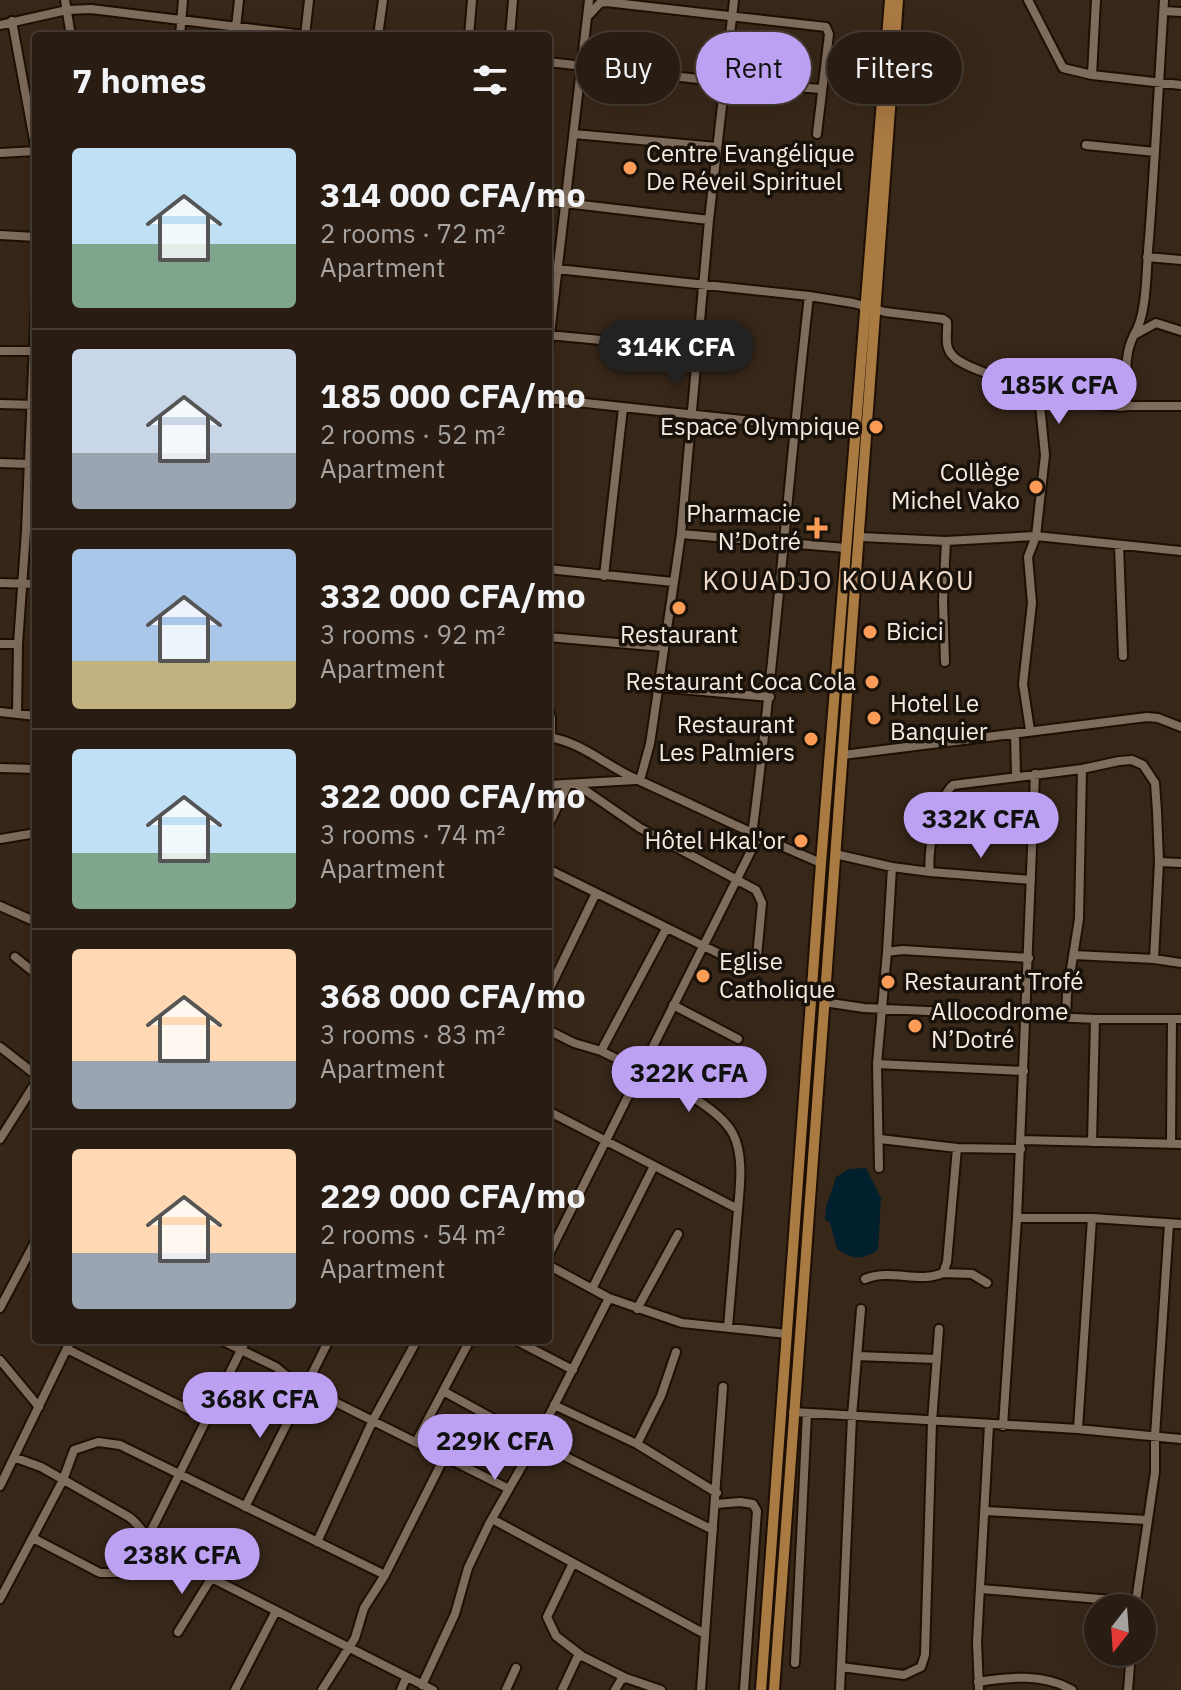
<!DOCTYPE html>
<meta charset="utf-8">
<style>
:root{--surface:#291d13;--page:#31261c;--text:#f1f3f6;--muted:#a5a2a0;--line:#453b33;--accent:#bca0f2}
body{margin:0;font-family:"IBM Plex Sans",sans-serif;background:var(--page);color:var(--text);height:100vh;display:flex;flex-direction:column;font-size:30px;white-space:nowrap}
*{box-sizing:border-box;margin:0}
p{font-size:26px;color:var(--muted)}
.icon{flex:none;width:44px;height:44px;fill:none;stroke:currentColor;stroke-width:2;stroke-linecap:round;stroke-linejoin:round}
.map{position:relative;flex:1;overflow:hidden}
.sheet{position:absolute;left:32px;top:32px;width:520px;height:1312px;display:flex;flex-direction:column;background:var(--surface);border-radius:8px;box-shadow:0 8px 32px #0002,0 0 0 2px var(--line)}
.sheet>*{flex:none}
.hud{position:absolute;left:576px;top:32px;width:484px;height:72px;display:flex;gap:16px}
.needle{width:52px;rotate:197deg}
.controls{position:absolute;left:1084px;top:1594px;display:grid;gap:16px}
.controls a{display:grid;place-items:center;width:72px;height:72px;border-radius:50%;background:var(--surface);box-shadow:0 8px 32px #0002,0 0 0 2px var(--line);font-size:40px}
.price{position:absolute;translate:-50% -68px;padding:0 18px;border-radius:28px;background:var(--accent);color:#111;font-size:26px;line-height:52px;filter:drop-shadow(0 2px 4px #0008)}
.price::after{content:'';position:absolute;left:50%;top:48px;width:24px;height:18px;margin-left:-12px;background:inherit;clip-path:polygon(0 0,100% 0,50% 100%)}
.price.active{background:#222;color:#fff}
ul{padding:0;list-style:none}
li{display:flex;align-items:center;gap:24px;height:200px;padding:0 40px}
li+li{border-top:2px solid var(--line)}
li span{display:grid;place-items:center;flex:none;width:224px;height:160px;border-radius:8px;color:#555}
li>.icon{margin-inline-start:auto}
span .icon{width:96px;height:96px;fill:#fffc;stroke-width:1}
li b{font-size:34px}
h2{display:flex;justify-content:space-between;align-items:center;height:96px;padding:0 40px;font-size:34px}
.pill{padding:0 28px;border-radius:36px;background:var(--surface);box-shadow:0 8px 32px #0002,0 0 0 2px var(--line);font-size:28px;line-height:72px}
.pill.active{background:var(--accent);color:#111}
.map>svg:first-child{display:block}
.water{fill:#00202d}
.lines{fill:none;stroke-linecap:round;stroke-linejoin:round}
.minor-casing{stroke:#1e0f03;stroke-width:12}
.major-casing{stroke:#1e0f03;stroke-width:14}
.minor{stroke:#7e6c5c;stroke-width:8}
.major{stroke:#aa7a43;stroke-width:10}
.poi-dot{fill:#fd9c56;stroke:#19120b;stroke-width:3}
.labels{text-anchor:middle;stroke-width:7;stroke-linejoin:round;paint-order:stroke}
.poi-label{font-size:24px;fill:#f5ebe1;stroke:#19120b;text-anchor:start}
.neighbourhood-label{font-size:26px;letter-spacing:2px;fill:#efdac8;stroke:#19120b}
</style>
<div class="map">
<svg width="1181" height="1690" viewBox="0 0 1181 1690">
<rect width="100%" height="100%" fill="#372719"/>
<path class="water" d="M866,1168L881,1198L878,1250C861,1260 854,1260 837,1249L830,1223L825,1219C825,1203 832,1192 836,1177L849,1169Z"/>
<g class="lines">
<g class="minor-casing">
<path id="minor" d="M65,0L71,36
M1028,0L1063,68L1092,75L1181,85
M1164,0C1159,80 1155,160 1149,239C1146,266 1148,313 1134,335L1156,323L1181,331
M1164,11L1181,12
M588,16L600,3L606,2L826,27L829,34L817,134
M12,21L36,151
M0,25L67,10L91,9L312,36
M180,36L183,0
M235,36L239,0
M305,36L309,0
M378,36L383,0
M469,36L472,0
M510,36L513,0
M548,62L725,82L822,89
M1092,75L1096,0
M574,134L717,147
M1086,145L1155,152
M0,153L36,151
M548,201L709,220
M0,235L36,237
M1147,257L1181,260
M548,268L809,296L853,303L885,312L943,319L947,322C948,335 943,347 954,357C968,373 1107,413 1127,406C1128,382 1122,358 1134,335
M548,335L696,349
M0,351H33
M548,351L589,0
M548,399L855,432
M0,404L36,405
M1127,406H1181
M0,463L29,464
M681,534L846,548
M860,537L946,541L1036,536L1181,551
M1119,545L1123,656
M548,569L673,582
M604,576L623,408
M0,583L36,584
M548,637L663,647
M0,644H18
M945,662L943,601L946,541
M657,687L770,697
M548,708L551,718V737
M0,712L36,716
M17,714L18,644L26,531L36,299
M1030,730L1023,684L1032,603L1028,557L1036,536L1045,455L1040,405L1060,401L1065,397L1060,387L1052,384L1036,385
M1015,734L1016,776
M548,737C582,742 606,766 636,779C698,807 758,837 821,863
M843,755L1147,717L1158,718L1181,727
M0,768L36,769
M640,780L650,744L681,534L709,220L734,0
M576,784L640,828L756,890L762,903L757,957
M548,785L635,780
M548,826L568,784
M752,835C776,656 788,476 809,296
M0,839L36,833
M835,854L892,867L930,872C927,851 938,798 953,785L1082,769L1119,761L1132,760L1143,765L1155,783L1157,811L1159,862L1154,959L1181,963
M1159,862L1181,863
M548,869L748,968
M930,872L1031,880
M0,906L36,922
M887,952L892,867
M1074,955L1154,959
M15,957L36,974
M548,992L596,893
M824,1002L864,1008L1095,1019H1181
M673,1005L738,1039
M1066,1017L1067,994L1079,919L1082,769
M548,1030L574,1043L601,1051L666,929
M0,1047L36,1075
M601,1051C636,1069 716,1100 733,1134C744,1155 740,1186 738,1209
M877,1064L1024,1071
M548,1111L738,1209L728,1327
M0,1139L36,1082
M880,1139L957,1148L1021,1149
M1022,1140L1181,1144
M1092,1142L1095,1019
M1171,1142L1172,1019
M879,1168L877,1064L887,952L902,950L1029,958
M1017,1218L1035,774
M548,1256L758,837
M548,1265L609,1298L682,1323L787,1334
M943,1273L972,1274L987,1283
M865,1279C891,1268 918,1284 943,1273L947,1262L957,1148
M592,1289L654,1166
M0,1308L36,1240
M637,1309L678,1234
M221,1340L276,1367L293,1381L509,1489
M515,1340L573,1370
M67,1349L205,1418
M676,1352L661,1396L637,1444L717,1493
M857,1356L936,1359
M0,1360L39,1407
M443,1391L536,1442L713,1530
M554,1405L637,1444
M793,1412L1078,1429L1181,1439
M1003,1426L1017,1218H1092L1181,1224
M1078,1429L1092,1218
M416,1442L470,1340
M16,1458L41,1467L129,1517C144,1528 146,1541 162,1553L433,1690
M0,1486L71,1340
M716,1504L740,1502L753,1504L757,1511L744,1690
M245,1507L329,1340
M985,1511L1147,1520
M492,1519L705,1634
M33,1538L100,1573H120L140,1542L146,1541L246,1340
M317,1542L373,1420L417,1340
M573,1563L547,1617L556,1636L582,1656
M981,1589L1136,1602
M0,1599L63,1480L74,1450L98,1442L120,1445L385,1575
M1135,1608L1155,1472V1436L1169,1224
M178,1632L212,1577
M795,1663L807,1413
M841,1667L904,1675L921,1667L925,1655L932,1422L939,1329
M978,1682C1009,1677 1044,1673 1072,1690
M422,1685L455,1614L468,1568L489,1524L534,1445L609,1298
M235,1690L276,1611
M322,1690L355,1638L364,1608L385,1575L445,1456
M401,1690L406,1678
M506,1690L516,1668
M562,1690L577,1658L582,1656L626,1678
M615,1690L621,1680L626,1678L661,1690
M701,1690L723,1387
M840,1690L852,1416L861,1309
M979,1690L977,1642L989,1425
M1128,1690L1131,1652"/>
</g>
<g class="major-casing">
<path id="major" d="M761,1690L821,863L890,0
M774,1690L898,0"/>
</g>
<use href="#minor" class="minor"/>
<use href="#major" class="major"/>
</g>
<g class="poi-dot">
<circle cx="630" cy="168" r="8"/>
<circle cx="876" cy="427" r="8"/>
<circle cx="1036" cy="487" r="8"/>
<path d="M813 516h8v8h8v8h-8v8h-8v-8h-8v-8h8z"/>
<circle cx="679" cy="608" r="8"/>
<circle cx="870" cy="632" r="8"/>
<circle cx="872" cy="682" r="8"/>
<circle cx="874" cy="718" r="8"/>
<circle cx="811" cy="739" r="8"/>
<circle cx="801" cy="841" r="8"/>
<circle cx="703" cy="976" r="8"/>
<circle cx="888" cy="982" r="8"/>
<circle cx="915" cy="1026" r="8"/>
</g>
<g class="labels">
<g class="poi-label">
<text x="646" y="162">Centre Evangélique<tspan x="646" dy="28">De Réveil Spirituel</tspan></text>
<text x="860" y="435" text-anchor="end">Espace Olympique</text>
<text x="1020" y="481" text-anchor="end">Collège<tspan x="1020" dy="28">Michel Vako</tspan></text>
<text x="801" y="522" text-anchor="end">Pharmacie<tspan x="801" dy="28">N’Dotré</tspan></text>
<text x="886" y="640">Bicici</text>
<text x="679" y="643" text-anchor="middle">Restaurant</text>
<text x="856" y="690" text-anchor="end">Restaurant Coca Cola</text>
<text x="890" y="712">Hotel Le<tspan x="890" dy="28">Banquier</tspan></text>
<text x="795" y="733" text-anchor="end">Restaurant<tspan x="795" dy="28">Les Palmiers</tspan></text>
<text x="785" y="849" text-anchor="end">Hôtel Hkal'or</text>
<text x="719" y="970">Eglise<tspan x="719" dy="28">Catholique</tspan></text>
<text x="904" y="990">Restaurant Trofé</text>
<text x="931" y="1020">Allocodrome<tspan x="931" dy="28">N’Dotré</tspan></text>
</g>
<g class="neighbourhood-label">
<text x="839" y="590">KOUADJO KOUAKOU</text>
</g>
</g>
</svg>
<div class="controls">
<a><svg class="needle" viewBox="-14 -14 28 28"><path d="M0-13l5 13h-10z" fill="#e53935"/><path d="M0 13l5-13h-10z" fill="#a5a2a0"/></svg></a>
</div>
<b class="price active" style="left:676px;top:388px">314K CFA</b>
<b class="price" style="left:1059px;top:426px">185K CFA</b>
<b class="price" style="left:981px;top:860px">332K CFA</b>
<b class="price" style="left:689px;top:1114px">322K CFA</b>
<b class="price" style="left:260px;top:1440px">368K CFA</b>
<b class="price" style="left:495px;top:1482px">229K CFA</b>
<b class="price" style="left:182px;top:1596px">238K CFA</b>
<div class="hud">
<a class="pill">Buy</a>
<a class="pill active">Rent</a>
<a class="pill">Filters</a>
</div>
<section class="sheet">
<h2>7 homes<svg class="icon" aria-label="filters" viewBox="0 0 24 24"><path d="M4 7h16M4 17h16"/><circle cx="9" cy="7" r="2"/><circle cx="15" cy="17" r="2"/></svg></h2>
<ul>
<li><span style="background:linear-gradient(#bfe0f5 60%,#7fa58c 0)"><svg class="icon" aria-label="home" viewBox="0 0 24 24"><path d="M3 11l9-7 9 7M6 9v11h12V9"/></svg></span><div><b>314 000 CFA/mo</b><p>2 rooms · 72 m²</p><p>Apartment</p></div></li>
<li><span style="background:linear-gradient(#c9d6e8 65%,#9aa5b1 0)"><svg class="icon" aria-label="home" viewBox="0 0 24 24"><path d="M3 11l9-7 9 7M6 9v11h12V9"/></svg></span><div><b>185 000 CFA/mo</b><p>2 rooms · 52 m²</p><p>Apartment</p></div></li>
<li><span style="background:linear-gradient(#a9c7e8 70%,#c2b280 0)"><svg class="icon" aria-label="home" viewBox="0 0 24 24"><path d="M3 11l9-7 9 7M6 9v11h12V9"/></svg></span><div><b>332 000 CFA/mo</b><p>3 rooms · 92 m²</p><p>Apartment</p></div></li>
<li><span style="background:linear-gradient(#bfe0f5 65%,#7fa58c 0)"><svg class="icon" aria-label="home" viewBox="0 0 24 24"><path d="M3 11l9-7 9 7M6 9v11h12V9"/></svg></span><div><b>322 000 CFA/mo</b><p>3 rooms · 74 m²</p><p>Apartment</p></div></li>
<li><span style="background:linear-gradient(#ffd9b3 70%,#9aa5b1 0)"><svg class="icon" aria-label="home" viewBox="0 0 24 24"><path d="M3 11l9-7 9 7M6 9v11h12V9"/></svg></span><div><b>368 000 CFA/mo</b><p>3 rooms · 83 m²</p><p>Apartment</p></div></li>
<li><span style="background:linear-gradient(#ffd9b3 65%,#9aa5b1 0)"><svg class="icon" aria-label="home" viewBox="0 0 24 24"><path d="M3 11l9-7 9 7M6 9v11h12V9"/></svg></span><div><b>229 000 CFA/mo</b><p>2 rooms · 54 m²</p><p>Apartment</p></div></li>
</ul>
</section>
</div>
